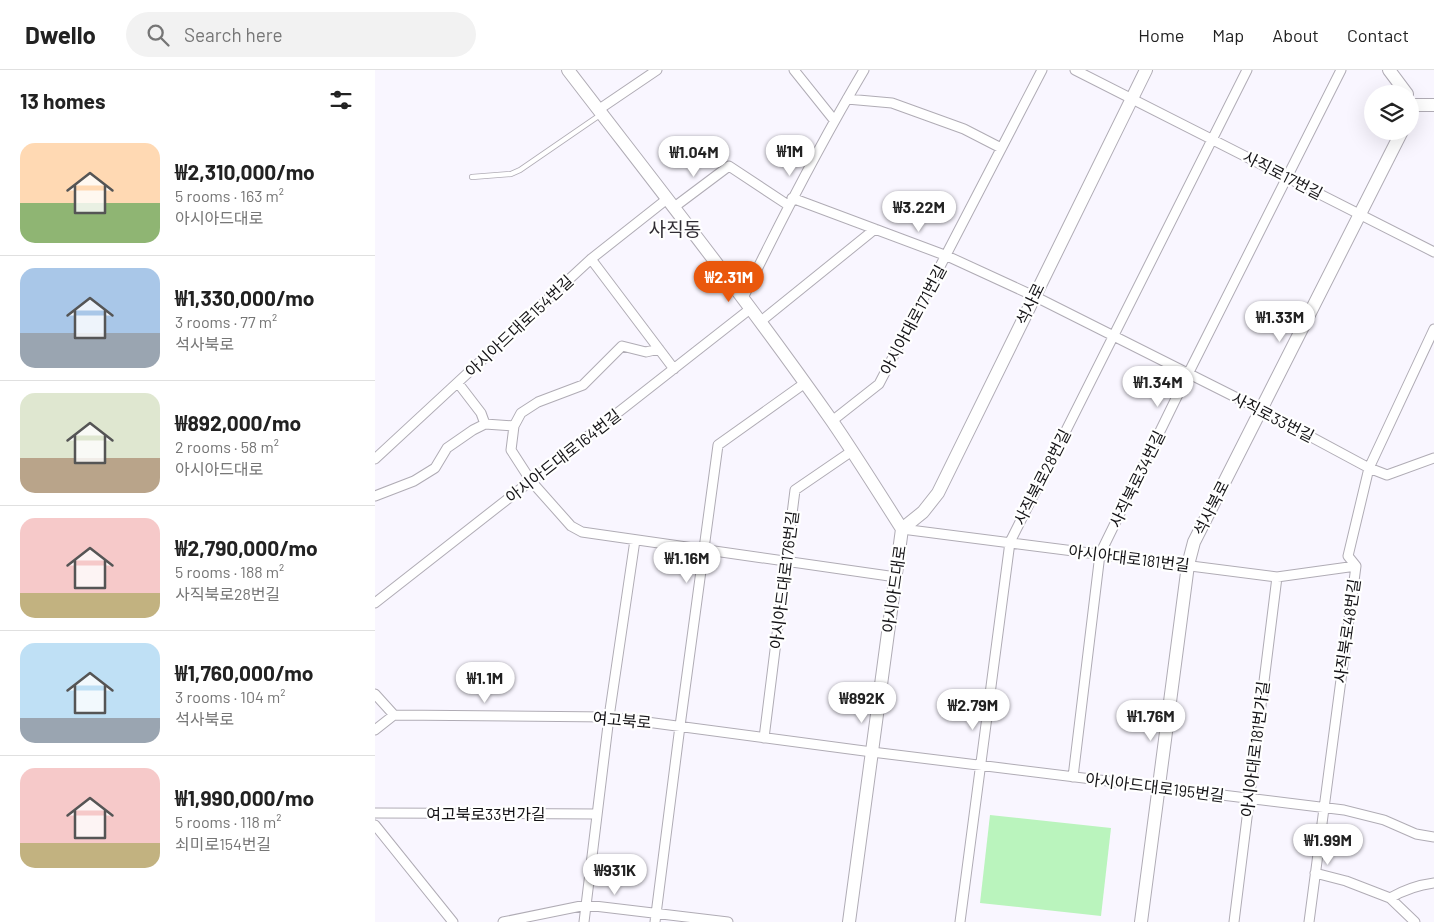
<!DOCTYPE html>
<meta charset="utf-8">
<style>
:root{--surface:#fff;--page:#f2f2f2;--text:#222;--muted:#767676;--line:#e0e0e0;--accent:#ea580c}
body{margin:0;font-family:Barlow,"Noto Sans KR",sans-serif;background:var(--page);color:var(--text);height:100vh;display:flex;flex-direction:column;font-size:19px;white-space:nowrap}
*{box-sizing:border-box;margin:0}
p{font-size:16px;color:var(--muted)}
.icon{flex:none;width:28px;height:28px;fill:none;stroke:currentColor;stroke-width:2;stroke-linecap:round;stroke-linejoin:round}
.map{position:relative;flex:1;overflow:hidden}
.side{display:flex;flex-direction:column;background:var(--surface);width:375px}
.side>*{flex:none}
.controls{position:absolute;left:989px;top:15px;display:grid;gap:10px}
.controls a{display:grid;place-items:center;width:55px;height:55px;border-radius:50%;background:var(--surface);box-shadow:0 5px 20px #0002;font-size:25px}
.price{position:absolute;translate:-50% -42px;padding:0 11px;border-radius:18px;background:#fff;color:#222;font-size:16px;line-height:32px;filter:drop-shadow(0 1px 2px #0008)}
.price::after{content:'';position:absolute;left:50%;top:30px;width:15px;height:11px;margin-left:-8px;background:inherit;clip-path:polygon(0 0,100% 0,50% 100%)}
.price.active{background:var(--accent);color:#fff}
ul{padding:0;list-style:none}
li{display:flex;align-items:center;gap:15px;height:125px;padding:0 20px}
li+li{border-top:1px solid var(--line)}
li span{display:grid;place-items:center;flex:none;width:140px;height:100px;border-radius:15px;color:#555}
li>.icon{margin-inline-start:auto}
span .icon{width:60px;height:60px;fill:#fffc;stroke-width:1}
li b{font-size:21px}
h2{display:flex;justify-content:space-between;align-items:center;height:60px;padding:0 20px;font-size:21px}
header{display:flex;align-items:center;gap:30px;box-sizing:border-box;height:70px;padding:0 25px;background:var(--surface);border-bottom:1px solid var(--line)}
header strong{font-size:24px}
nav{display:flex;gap:28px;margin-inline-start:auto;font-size:18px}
.search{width:350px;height:45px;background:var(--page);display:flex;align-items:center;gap:12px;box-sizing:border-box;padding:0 18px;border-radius:28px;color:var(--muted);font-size:19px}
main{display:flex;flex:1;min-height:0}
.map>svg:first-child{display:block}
.green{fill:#baf4bd}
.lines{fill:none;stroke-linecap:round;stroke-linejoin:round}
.lane-casing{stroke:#b0acb5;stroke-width:6}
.street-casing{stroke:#b0acb5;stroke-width:11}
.secondary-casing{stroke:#b0acb5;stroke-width:14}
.lane{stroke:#fff;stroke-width:4.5}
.street{stroke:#fff;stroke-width:9}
.secondary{stroke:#fff;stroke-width:12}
.labels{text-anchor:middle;stroke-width:4.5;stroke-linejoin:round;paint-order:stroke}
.street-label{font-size:16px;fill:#151417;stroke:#fff}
.quarter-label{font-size:19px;fill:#312d34;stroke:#fff}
</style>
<header>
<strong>Dwello</strong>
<div class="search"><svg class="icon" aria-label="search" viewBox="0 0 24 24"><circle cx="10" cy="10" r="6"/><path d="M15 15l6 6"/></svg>Search here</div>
<nav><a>Home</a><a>Map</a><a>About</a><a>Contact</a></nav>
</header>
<main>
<section class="side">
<h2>13 homes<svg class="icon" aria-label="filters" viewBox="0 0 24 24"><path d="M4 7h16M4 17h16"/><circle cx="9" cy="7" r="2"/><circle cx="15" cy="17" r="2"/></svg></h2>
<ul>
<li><span style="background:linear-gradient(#ffd9b3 60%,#8fb573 0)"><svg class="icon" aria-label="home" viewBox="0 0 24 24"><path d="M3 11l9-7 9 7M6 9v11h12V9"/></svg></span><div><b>₩2,310,000/mo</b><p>5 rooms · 163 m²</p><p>아시아드대로</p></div></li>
<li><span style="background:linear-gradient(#a9c7e8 65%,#9aa5b1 0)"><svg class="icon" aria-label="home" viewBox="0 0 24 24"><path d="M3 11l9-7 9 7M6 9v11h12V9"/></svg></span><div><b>₩1,330,000/mo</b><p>3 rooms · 77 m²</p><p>석사북로</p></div></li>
<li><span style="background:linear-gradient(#dfe7d0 65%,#b9a48a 0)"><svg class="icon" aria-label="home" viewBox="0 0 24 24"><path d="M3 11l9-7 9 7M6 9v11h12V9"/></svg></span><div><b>₩892,000/mo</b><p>2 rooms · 58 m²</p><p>아시아드대로</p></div></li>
<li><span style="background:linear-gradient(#f6c9c9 75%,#c2b280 0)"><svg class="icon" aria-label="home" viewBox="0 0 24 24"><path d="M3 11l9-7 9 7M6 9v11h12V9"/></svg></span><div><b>₩2,790,000/mo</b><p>5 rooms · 188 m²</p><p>사직북로28번길</p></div></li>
<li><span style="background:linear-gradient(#bfe0f5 75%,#9aa5b1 0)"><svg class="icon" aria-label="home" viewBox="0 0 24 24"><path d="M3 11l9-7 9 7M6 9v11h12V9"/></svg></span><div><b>₩1,760,000/mo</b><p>3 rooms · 104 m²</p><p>석사북로</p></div></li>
<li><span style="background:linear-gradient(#f6c9c9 75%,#c2b280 0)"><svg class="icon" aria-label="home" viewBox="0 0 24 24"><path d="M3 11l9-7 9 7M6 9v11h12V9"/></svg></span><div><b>₩1,990,000/mo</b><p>5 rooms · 118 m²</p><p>쇠미로154번길</p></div></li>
</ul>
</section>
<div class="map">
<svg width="1059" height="852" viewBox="0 0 1059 852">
<rect width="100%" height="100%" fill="#f9f6ff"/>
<path class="green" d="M615,745L736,758L726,846L605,833Z"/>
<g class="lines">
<g class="lane-casing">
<path id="lane" d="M97,107L136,104L145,100L225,45"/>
</g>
<g class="street-casing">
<path id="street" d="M419,0L459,50
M700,0L1059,182
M472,29L517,33L589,59L626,78
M223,40L282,0
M417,128L572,186L659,226L886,340L994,398L1012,405L1059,388
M298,138L354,96L413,135
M216,189L299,299
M368,228C406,150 445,74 489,0
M385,252L500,159
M83,313L106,343L110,354
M457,351L504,314L667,0
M139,356L136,380L156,411L196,456L207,462L521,507
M0,389L216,189L292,129
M0,426L39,411L60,398L72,378L98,360L110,354L139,356L146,343L163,332L208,315L247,276L271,282L284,279
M527,459L902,507L981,496
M0,533L375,239
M0,624L19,645
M0,660L19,645L234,647L497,682L969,740L1009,750L1041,764L1059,767
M389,668L420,420L477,381
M698,707L725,484L813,304L966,0
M0,743L222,744
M0,755L78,852
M940,803L971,811L1015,828L1040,852
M1015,828C1029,820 1043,815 1059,813
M128,852L211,835L353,852
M209,852L234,647L260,470
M280,852L305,656L343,375L430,313
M585,852L635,472L872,0
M859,852L902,507
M934,852L981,496L973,486L994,398L1059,259"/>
</g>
<g class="secondary-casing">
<path id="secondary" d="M193,0C282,116 373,231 457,351C481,386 504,423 527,459L474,852
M1014,0L1032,24
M1040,35H1059
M527,459L548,442L563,423L771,0
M766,852L813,495L819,472L1027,61"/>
</g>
<use href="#lane" class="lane"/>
<use href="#street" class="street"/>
<use href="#secondary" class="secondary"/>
</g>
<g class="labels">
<g class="street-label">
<text transform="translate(908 105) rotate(27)" y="6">사직로17번길</text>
<text transform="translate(655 234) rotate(-64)" y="6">석사로</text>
<text transform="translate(538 250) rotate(-62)" y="6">아시아대로171번길</text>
<text transform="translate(144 256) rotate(-43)" y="6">아시아드대로154번길</text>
<text transform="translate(898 347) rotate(27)" y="6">사직로33번길</text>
<text transform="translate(188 386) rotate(-38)" y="6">아시아드대로164번길</text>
<text transform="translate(667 407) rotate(-63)" y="6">사직북로28번길</text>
<text transform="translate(762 409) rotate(-64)" y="6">사직북로34번길</text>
<text transform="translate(836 438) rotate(-63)" y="6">석사북로</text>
<text transform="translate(754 488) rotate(7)" y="6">아시아대로181번길</text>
<text transform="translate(409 510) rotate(-83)" y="6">아시아드대로176번길</text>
<text transform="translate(519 519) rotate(-82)" y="6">아시아드대로</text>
<text transform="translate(972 561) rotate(-82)" y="6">사직북로48번길</text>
<text transform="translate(247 650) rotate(5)" y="6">여고북로</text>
<text transform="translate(880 679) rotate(-83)" y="6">아시아대로181번가길</text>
<text transform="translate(780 717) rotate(7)" y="6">아시아드대로195번길</text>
<text x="111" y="750">여고북로33번가길</text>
</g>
<g class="quarter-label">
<text x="300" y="166">사직동</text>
</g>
</g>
</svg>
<div class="controls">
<a><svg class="icon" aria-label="layers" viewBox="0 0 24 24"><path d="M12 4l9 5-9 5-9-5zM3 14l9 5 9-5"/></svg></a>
</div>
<b class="price" style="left:415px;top:107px">₩1M</b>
<b class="price" style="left:319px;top:108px">₩1.04M</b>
<b class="price" style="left:544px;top:163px">₩3.22M</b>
<b class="price active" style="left:354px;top:233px">₩2.31M</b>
<b class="price" style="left:905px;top:273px">₩1.33M</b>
<b class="price" style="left:783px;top:338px">₩1.34M</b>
<b class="price" style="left:312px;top:514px">₩1.16M</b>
<b class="price" style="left:110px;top:634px">₩1.1M</b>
<b class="price" style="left:487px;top:654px">₩892K</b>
<b class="price" style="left:598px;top:661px">₩2.79M</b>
<b class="price" style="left:776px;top:672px">₩1.76M</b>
<b class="price" style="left:953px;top:796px">₩1.99M</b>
<b class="price" style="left:240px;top:826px">₩931K</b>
</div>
</main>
